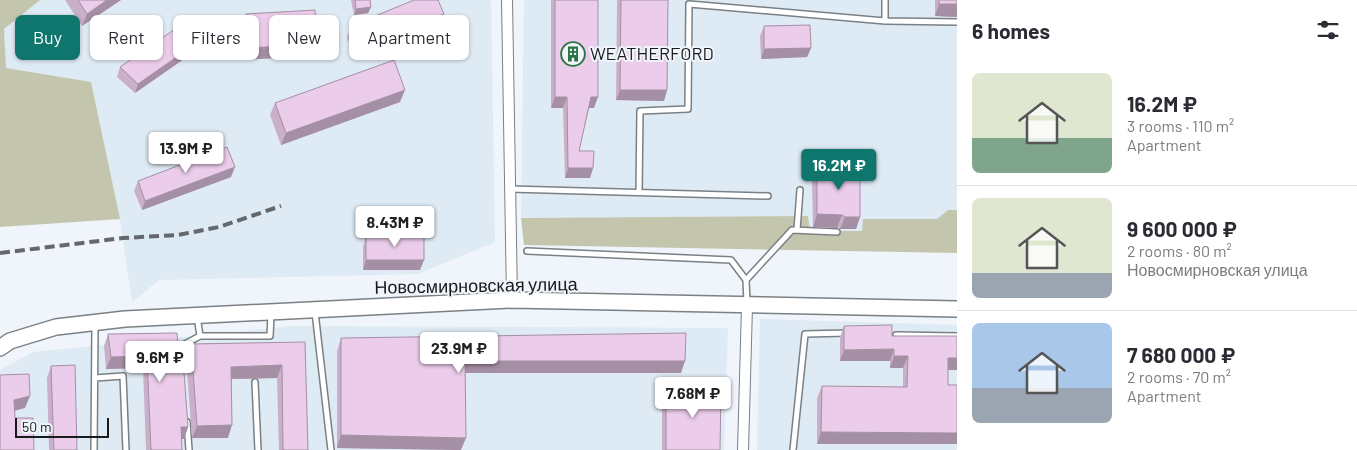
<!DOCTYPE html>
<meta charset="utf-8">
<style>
:root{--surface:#fff;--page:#f2f2f3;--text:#2b2b33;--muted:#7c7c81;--line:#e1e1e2;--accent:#0f766e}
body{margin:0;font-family:Barlow,sans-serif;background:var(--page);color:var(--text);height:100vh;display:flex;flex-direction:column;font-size:19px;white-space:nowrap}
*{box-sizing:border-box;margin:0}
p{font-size:16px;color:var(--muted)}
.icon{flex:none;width:28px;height:28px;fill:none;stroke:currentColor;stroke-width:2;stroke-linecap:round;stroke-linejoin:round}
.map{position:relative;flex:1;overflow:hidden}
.panel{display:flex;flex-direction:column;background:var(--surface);width:400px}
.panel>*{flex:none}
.hud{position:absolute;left:15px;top:15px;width:475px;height:45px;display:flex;gap:10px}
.scale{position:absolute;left:15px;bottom:12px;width:94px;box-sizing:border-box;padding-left:5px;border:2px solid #181a1c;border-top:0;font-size:14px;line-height:18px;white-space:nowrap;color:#181a1c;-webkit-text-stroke:4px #eff5fa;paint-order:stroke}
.price{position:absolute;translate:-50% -42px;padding:0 11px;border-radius:5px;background:#fff;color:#222;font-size:16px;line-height:32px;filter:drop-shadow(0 1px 2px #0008)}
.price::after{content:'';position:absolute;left:50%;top:30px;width:15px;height:11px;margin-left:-8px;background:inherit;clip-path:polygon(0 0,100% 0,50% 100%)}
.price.on{background:var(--accent);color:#fff}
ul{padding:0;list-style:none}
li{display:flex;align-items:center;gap:15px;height:125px;padding:0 15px}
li+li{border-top:1px solid var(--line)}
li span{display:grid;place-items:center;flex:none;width:140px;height:100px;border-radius:8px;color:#555}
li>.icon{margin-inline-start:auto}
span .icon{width:60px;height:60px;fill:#fffc;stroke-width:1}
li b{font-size:21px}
h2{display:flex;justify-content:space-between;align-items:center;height:60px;padding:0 15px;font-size:21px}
.pill{padding:0 18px;border-radius:8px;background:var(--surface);box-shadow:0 1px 4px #0004;font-size:18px;line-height:45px}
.pill.on{background:var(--accent);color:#fff}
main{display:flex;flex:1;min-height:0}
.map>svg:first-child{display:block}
.built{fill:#deeaf4}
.green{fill:#c3c6ad}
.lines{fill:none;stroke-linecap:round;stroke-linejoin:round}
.lane-casing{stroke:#7a8084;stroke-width:8}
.street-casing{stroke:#7a8084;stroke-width:12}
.secondary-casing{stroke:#7a8084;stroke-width:18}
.lane{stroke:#fff;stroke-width:5}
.street{stroke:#fff;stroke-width:10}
.secondary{stroke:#fff;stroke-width:15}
.rail{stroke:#64676b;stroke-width:4;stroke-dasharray:10 5;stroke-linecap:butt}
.wall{fill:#caafc9}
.shaded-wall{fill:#a48fa4}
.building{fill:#ebccea;stroke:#a48fa4}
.labels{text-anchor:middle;stroke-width:4;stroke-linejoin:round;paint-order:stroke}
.poi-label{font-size:18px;fill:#181a1c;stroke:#eff5fa;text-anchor:start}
.street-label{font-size:18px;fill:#181a1c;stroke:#eff5fa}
</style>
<main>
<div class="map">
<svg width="957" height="450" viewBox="0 0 957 450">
<rect width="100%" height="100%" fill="#eff5fa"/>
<path class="built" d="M39,0H491L495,242L418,274L159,280L132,302L120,219L6,68L4,29Z
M524,0H957V210H948L937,219H863L862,231H810L808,216L521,218Z
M760,319L957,325V450H757Z
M293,326L728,328L724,450H0V370L33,352Z"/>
<path class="green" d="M0,0H40L4,29L6,68L91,82L120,219L0,227Z
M948,210H957V253L524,245L521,218L808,216L810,231H862L863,219H937Z"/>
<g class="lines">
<g class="lane-casing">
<path id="lane" d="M885,21L957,22
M510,189L768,196
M639,192L640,111L688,109L689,4L885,21V0
M797,230L800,190
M527,251L731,260L746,280L747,303
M746,280L792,230L837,232
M315,312L331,450
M197,316L200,336H270L271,315
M896,335L957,336
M182,352L181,346L200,336
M95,378L123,376L126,450
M255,382L258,450
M187,422L189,450
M94,450L95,325
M793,450L805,334L847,333"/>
</g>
<g class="street-casing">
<path id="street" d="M507,0L512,300
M743,450L747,306"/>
</g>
<g class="secondary-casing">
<path id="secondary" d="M0,348L10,341L56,327L125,319L512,300L957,309"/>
</g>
<use href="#lane" class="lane"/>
<use href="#street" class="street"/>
<use href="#secondary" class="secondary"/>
<path class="rail" d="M0,253L123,238L178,235L219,227L281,206"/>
</g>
<path class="wall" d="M65,0H121L82,26Z
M351,0H370L371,7L368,13L354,15Z
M551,0H598L594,108H589L579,151L593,168L590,178H565L563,108H551Z
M617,0H668L667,90L664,101L616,100Z
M935,0H957V17L935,16Z
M246,14L312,56L243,60L241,26Z
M444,14L439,26L356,60L347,38L351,26Z
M764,26L811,48L807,57L761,59L760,36Z
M204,45L135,93L117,77L120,67Z
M400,102L281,145L270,115L275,103Z
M817,166L860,217L856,229H840L837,228L813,227L812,178Z
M231,177L142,210L134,191L138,181Z
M366,237L420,270H363V246Z
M844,326L892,336H957V370H948L817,444V398L822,386L903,387V368H890V361H840V337Z
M108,334L178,345L188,427L184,439H181L182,450H146L143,368L106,369L104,346Z
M341,338L681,373H465L461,450L337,448V351Z
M305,342L308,450H279L277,378L232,379L228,438H192L186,357L191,344Z
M51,366L77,450H49L47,378Z
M666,389L720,450H662V401Z"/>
<path class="shaded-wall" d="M107,0H121L82,26L87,14Z
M939,4H957V17L935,16Z
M371,7L368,13L354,15L356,9Z
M444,14L439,26L356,60L360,48Z
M208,35L204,45L135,93L138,84Z
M317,44L312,56L243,60L248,48Z
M811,48L807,57L761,59L764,49Z
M405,90L400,102L281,145L286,133Z
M620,90H667L664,101L616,100Z
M555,97H567L563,108H551Z
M591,97H598L594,108H587Z
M235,167L231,177L142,210L145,201Z
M568,168H593L590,178H565Z
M817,214L842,215L837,228L813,227Z
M845,217H860L856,229H840Z
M366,260H424L420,270H363Z
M894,349L890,361H840L844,350Z
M147,356L143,368L106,369L111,357Z
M894,356H908L903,368H890Z
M948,358H957V370H944Z
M465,361H685L681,373H460Z
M282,365L277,378L227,379L231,367Z
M30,396L25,408L10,412L14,400Z
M232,425L228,438H192L197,426Z
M181,427H188L184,439H176Z
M821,432L957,433V444H817Z
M341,435L466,438L461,450L337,448Z"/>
<path class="building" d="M78,0H107L87,14Z
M355,0H370L371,7L356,9Z
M414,0H438L444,14L360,48L351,26Z
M555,0H598V97H591L579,151H594L593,168H568L567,97H555Z
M621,0H668L667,90H620Z
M939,0H957V4H939Z
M315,10L317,44L248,48L246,14Z
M194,16L208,35L138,84L120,67Z
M810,25L811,48L764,49V26Z
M394,60L405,90L286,133L275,103Z
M227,147L235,167L145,201L138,181Z
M817,166H860V217H845L842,215L817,214Z
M366,237H424V260H366Z
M892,325V336H957V358H948V385H957V433L821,432L822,386L907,387L908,356H894V349L844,350V326Z
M177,333L178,345H182L188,427H181L182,450H151L147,356L111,357L108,334Z
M686,333L685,361H465L466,438L341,435V338Z
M305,342L308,450H283L282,365L231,367L232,425L197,426L191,344Z
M75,365L77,450H54L51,366Z
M29,374L30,396L14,400L15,418H33L34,450H0V375Z
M666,389H721L720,450H666Z"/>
<defs>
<g id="building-ring" transform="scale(1.25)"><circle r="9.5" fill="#eff5fa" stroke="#2b7340" stroke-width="1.5"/><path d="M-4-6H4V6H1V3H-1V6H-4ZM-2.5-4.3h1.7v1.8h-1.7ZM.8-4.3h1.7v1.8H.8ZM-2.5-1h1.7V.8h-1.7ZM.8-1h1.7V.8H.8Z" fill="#2b7340"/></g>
</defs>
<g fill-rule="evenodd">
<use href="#building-ring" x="573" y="54"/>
</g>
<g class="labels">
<g class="poi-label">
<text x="590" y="60">WEATHERFORD</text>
</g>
<g class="street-label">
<text transform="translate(476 286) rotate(-1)" y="6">Новосмирновская улица</text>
</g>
</g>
</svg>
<div class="scale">50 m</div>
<b class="price" style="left:186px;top:174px">13.9M ₽</b>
<b class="price on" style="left:839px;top:191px">16.2M ₽</b>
<b class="price" style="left:395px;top:248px">8.43M ₽</b>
<b class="price" style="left:459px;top:374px">23.9M ₽</b>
<b class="price" style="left:160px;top:383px">9.6M ₽</b>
<b class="price" style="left:693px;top:419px">7.68M ₽</b>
<div class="hud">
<a class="pill on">Buy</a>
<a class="pill">Rent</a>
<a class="pill">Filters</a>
<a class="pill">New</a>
<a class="pill">Apartment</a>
</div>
</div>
<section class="panel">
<h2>6 homes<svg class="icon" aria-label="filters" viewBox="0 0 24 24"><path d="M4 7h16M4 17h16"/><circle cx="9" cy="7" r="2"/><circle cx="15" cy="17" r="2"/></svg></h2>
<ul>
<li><span style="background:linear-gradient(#dfe7d0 65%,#7fa58c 0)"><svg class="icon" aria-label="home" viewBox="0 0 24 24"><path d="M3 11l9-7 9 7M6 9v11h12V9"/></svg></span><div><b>16.2M ₽</b><p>3 rooms · 110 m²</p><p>Apartment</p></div></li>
<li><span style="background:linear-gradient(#dfe7d0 75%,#9aa5b1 0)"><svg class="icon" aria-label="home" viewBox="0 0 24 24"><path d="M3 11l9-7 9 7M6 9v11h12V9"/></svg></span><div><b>9 600 000 ₽</b><p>2 rooms · 80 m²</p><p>Новосмирновская улица</p></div></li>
<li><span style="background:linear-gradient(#a9c7e8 65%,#9aa5b1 0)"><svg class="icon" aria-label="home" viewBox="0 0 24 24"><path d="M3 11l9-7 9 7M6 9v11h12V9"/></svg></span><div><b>7 680 000 ₽</b><p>2 rooms · 70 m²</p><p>Apartment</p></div></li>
</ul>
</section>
</main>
